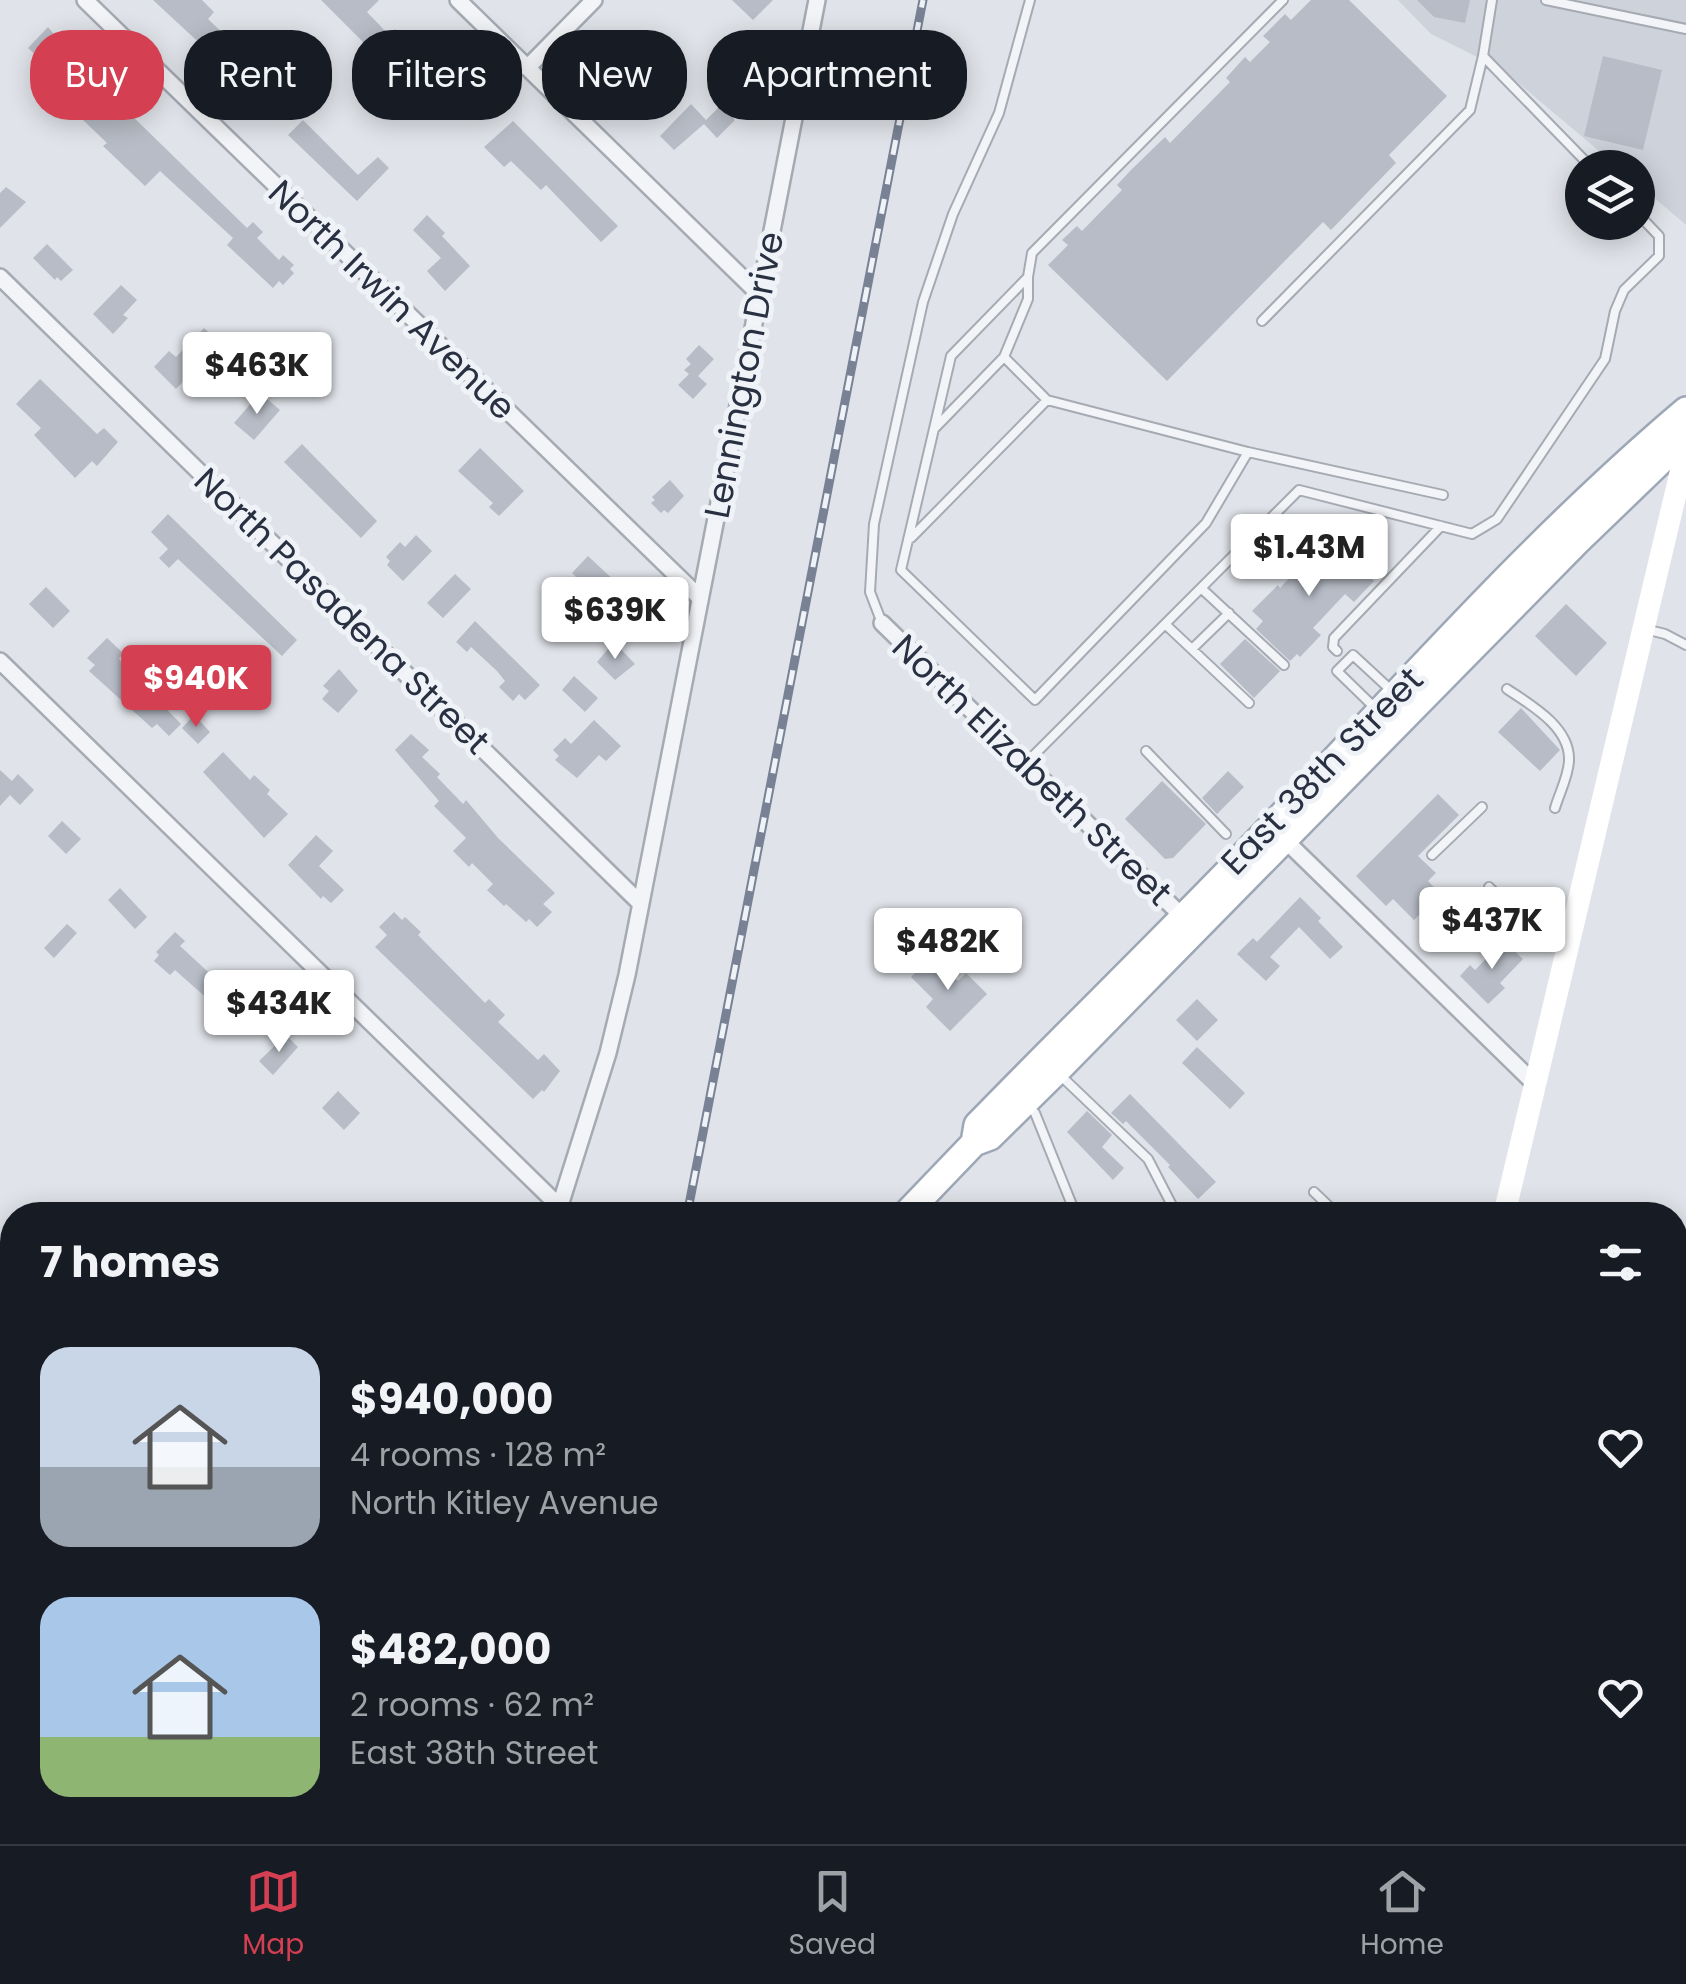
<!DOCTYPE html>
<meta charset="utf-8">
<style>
:root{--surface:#171b24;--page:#20242c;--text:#f1f3f6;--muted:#9ea1a6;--line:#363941;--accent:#d43f51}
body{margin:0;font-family:Poppins,sans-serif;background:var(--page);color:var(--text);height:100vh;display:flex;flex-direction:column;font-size:38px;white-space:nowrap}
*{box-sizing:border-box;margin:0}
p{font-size:32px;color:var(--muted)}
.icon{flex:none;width:55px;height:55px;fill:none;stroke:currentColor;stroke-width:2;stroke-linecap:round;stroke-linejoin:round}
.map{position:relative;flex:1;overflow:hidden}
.sheet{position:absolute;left:0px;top:1202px;width:1688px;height:642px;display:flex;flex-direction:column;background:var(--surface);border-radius:40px 40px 0 0;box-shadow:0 5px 25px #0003}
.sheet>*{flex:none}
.top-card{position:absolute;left:30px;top:30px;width:1000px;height:90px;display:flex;gap:20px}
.buttons{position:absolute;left:1565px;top:150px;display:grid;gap:20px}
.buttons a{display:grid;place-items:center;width:90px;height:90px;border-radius:50%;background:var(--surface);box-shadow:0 5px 25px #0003;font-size:50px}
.price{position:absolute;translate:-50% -85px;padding:0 22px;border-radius:10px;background:#fff;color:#222;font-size:32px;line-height:65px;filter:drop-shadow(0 2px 5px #0008)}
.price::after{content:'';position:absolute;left:50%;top:60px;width:30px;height:22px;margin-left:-15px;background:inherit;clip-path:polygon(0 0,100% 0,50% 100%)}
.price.on{background:var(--accent);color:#fff}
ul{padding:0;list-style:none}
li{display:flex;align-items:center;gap:30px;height:250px;padding:0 40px}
li span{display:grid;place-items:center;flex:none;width:280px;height:200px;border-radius:30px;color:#555}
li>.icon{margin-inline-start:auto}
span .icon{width:120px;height:120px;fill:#fffc;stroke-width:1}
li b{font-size:42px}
h2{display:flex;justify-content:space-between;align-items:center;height:120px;padding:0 40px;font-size:42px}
.pill{padding:0 35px;border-radius:40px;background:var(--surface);box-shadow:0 5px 25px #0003;font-size:35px;line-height:90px}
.pill.on{background:var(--accent);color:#fff}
.dock{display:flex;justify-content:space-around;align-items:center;height:140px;border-top:2px solid var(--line);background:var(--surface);font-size:28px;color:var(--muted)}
.dock a{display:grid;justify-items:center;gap:5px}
.dock .on{color:var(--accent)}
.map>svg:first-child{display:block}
.built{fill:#ced2db}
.building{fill:#b7bcc6}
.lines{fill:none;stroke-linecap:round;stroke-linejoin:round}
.service-casing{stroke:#a5aab3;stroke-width:12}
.minor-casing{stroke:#a5aab3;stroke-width:20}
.primary-casing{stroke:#9ea7b6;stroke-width:30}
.service{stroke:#f3f4f7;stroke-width:8}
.minor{stroke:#f3f4f7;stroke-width:15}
.secondary{stroke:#fff;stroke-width:22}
.primary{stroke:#fff;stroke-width:25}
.rail-casing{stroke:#788294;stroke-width:9}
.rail{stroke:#eff2f7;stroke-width:5;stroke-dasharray:15;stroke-linecap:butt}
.labels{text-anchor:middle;stroke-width:10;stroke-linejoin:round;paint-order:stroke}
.street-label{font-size:35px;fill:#283041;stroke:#eff2f7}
</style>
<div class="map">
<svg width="1686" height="1844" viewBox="0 0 1686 1844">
<rect width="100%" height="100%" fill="#e0e3e9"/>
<path class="built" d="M1398,0H1686V225L1638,184V168L1618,167L1503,70L1431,34Z"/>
<path class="building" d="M153,0H202L214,12L208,19L251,60L234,75Z
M321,0H379L367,12L389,35L395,29L409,43L403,49L436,81L453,64L469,79L436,114L420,98L425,93L391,60L380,68L369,56L373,52Z
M732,0H773L753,20Z
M1311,0H1349L1447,96L1389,155L1396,163L1331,230L1323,222L1167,381L1048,265L1068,245L1062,240L1077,226L1082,231L1122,190L1117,185L1130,171L1165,137L1170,143L1230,82L1226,78L1245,57L1250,62L1270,42L1263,36L1285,14L1291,20Z
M1417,0H1470L1465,23L1434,17Z
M48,27L66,49L49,67L28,48Z
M612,31L654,71L628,99L586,58Z
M746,56L772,82L756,97L731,71Z
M1603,56L1662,70L1643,150L1584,136Z
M289,60L314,85L290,108L280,98L267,110L254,97Z
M104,84L122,106L247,228L253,222L263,232L257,238L279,260L283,255L294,265L290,269L294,273L283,285L279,281L273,288L227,245L233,238L160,171L145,186L103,146L107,143L81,118L90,108L85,104Z
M691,104L706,120L721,105L735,120L717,138L704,124L674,150L660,136Z
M303,120L358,175L378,157L389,168L357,201L288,135Z
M513,121L618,226L601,242L546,185L541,190L511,161L504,167L484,147Z
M6,187L26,202L0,228V193Z
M427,215L445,233L442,236L470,266L445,291L427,271L441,258L413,230Z
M47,244L73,270L61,281L57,277L55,280L33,258Z
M121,285L137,300L123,315L128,318L113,334L93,314Z
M204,328L220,343L176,389L154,367L169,351L176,357Z
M699,345L714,359L698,376L707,384L693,399L678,385L689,374L684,370L691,364L686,359Z
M40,379L97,434L104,428L118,442L97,466L92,461L75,478L34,435L41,428L16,404Z
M260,393L280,410L254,440L234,423Z
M302,444L377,521L361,538L284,462Z
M480,448L524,491L499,516L489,507L493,503L458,471Z
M670,480L684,496L668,513L664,510L661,513L651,503L655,500L652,497Z
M168,514L297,640L282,656L178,559L169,568L159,558L168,549L151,532Z
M416,535L432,551L403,581L387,565L390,561L386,557L400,542L405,547Z
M1328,536L1374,581L1354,602L1345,594L1313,628L1321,635L1300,657L1297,654L1290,661L1256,629L1263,621L1252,611L1278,585L1280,588Z
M588,556L633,598L616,616L572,573Z
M455,574L471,589L443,618L427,603Z
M46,587L70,611L53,628L29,604Z
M1566,604L1607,643L1576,676L1535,636Z
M475,621L540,685L525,700L519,694L513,701L499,687L505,681L497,671L471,647L467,652L456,642Z
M107,638L124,654L119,658L122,664L181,724L169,736L157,724L152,728L89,671L95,665L87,658Z
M1245,639L1280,671L1254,698L1220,664Z
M614,642L635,664L615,680L597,662Z
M339,669L358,691L338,713L322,699L329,691L323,686Z
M574,676L598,698L585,712L562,690Z
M1521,708L1560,750L1540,771L1498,732Z
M194,715L210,732L198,744L182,728Z
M594,720L621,746L606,761L599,755L577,778L555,760L559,756L553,750L565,738L571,744Z
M411,734L429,750L422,757L440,774L437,777L463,804L466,800L498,838L555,893L543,904L552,912L537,927L529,919L526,922L506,904L504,906L487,890L493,884L472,863L469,867L453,851L466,838L434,806L439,801L395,750Z
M223,752L250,780L254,775L270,790L267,794L288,814L264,838L203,772Z
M0,770L12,781L18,774L34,790L20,805L10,795L0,806Z
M1228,771L1244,787L1217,814L1202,798Z
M1162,781L1206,824L1173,858L1165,859L1125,819Z
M1438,794L1459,815L1418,856L1436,873L1428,881L1449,903L1453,899L1463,909L1444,928L1425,909L1414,920L1393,899L1386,906L1356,876Z
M62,821L81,839L66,854L48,836Z
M316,835L333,851L319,866L344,890L331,903L323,896L321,899L288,865Z
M120,888L147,917L135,929L108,900Z
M1300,897L1321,918L1318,921L1343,947L1330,959L1299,927L1270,957L1280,966L1266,981L1237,954L1253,938L1257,942Z
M1489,897L1518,926L1506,938L1477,909Z
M394,912L402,920L405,917L421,932L418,935L485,1003L489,999L505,1015L498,1022L538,1060L544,1054L560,1071L544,1092L542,1090L533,1099L375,947L387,935L379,927Z
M67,924L77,933L54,958L44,948Z
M175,932L185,941L180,946L219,982L222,978L254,1008L237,1025L175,970L170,975L154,961L159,955L156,952Z
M1504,941L1523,959L1500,983L1505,988L1488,1004L1460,976L1470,965L1475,970Z
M932,956L958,981L966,973L987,994L950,1031L926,1007L933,999L911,977Z
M1197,999L1218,1020L1197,1041L1176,1020Z
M286,1035L298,1047L273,1075L259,1061Z
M1197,1047L1245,1093L1230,1109L1182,1063Z
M338,1091L360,1113L344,1130L322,1108Z
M1130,1094L1216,1182L1198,1199L1168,1167L1170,1165L1126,1121L1123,1124L1111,1113Z
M1087,1111L1112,1135L1102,1147L1124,1168L1113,1180L1067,1132Z"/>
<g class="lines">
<g class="service-casing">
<path id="service" d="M1283,0L1032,253L1028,277L951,356L901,570L1035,700L1206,523L1248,452L1443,495
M1492,0L1483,56L1592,168
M1546,0L1686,29
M1262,321L1470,110L1483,56
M1047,400L1248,452
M934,429L1004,357
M911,538L1047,400L1004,357L1028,299V277
M1201,588L1284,665
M882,623L870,592L874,524L923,302L953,214L999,113L1030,0
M1165,624L1249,703
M1649,630L1665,634L1686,645
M1192,649L1229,613
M1337,651L1333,647L1334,638L1441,526
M1507,689C1531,705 1570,727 1569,760C1569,775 1559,794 1555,808
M1375,708L1337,671L1353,655L1393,692
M1146,751L1226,834
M1026,763L1299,490L1472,534L1497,519L1605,359L1615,311L1624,290L1659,256V236L1638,214
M1432,855L1482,807
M1489,887L1539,937L1568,943
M1060,1075L1148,1159L1177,1215
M1028,1106L1035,1113L1076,1215
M1314,1192L1338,1215
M1047,1832L1059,1843
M1622,1832L1630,1844
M685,1844L690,1832
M815,1844L817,1832
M858,1844L860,1832
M985,1844L986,1832"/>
</g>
<g class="minor-casing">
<path id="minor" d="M85,0L700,598
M458,0L759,294
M527,68L594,0
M0,277L640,903
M882,623L1183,917
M0,661L560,1207
M1285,840L1536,1085
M557,1215L608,1053L627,975L817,0
M0,1403L12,1415
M1211,1832L1222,1844
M202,1844L212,1832"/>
</g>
<g class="primary-casing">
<path id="primary" d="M974,1143L977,1125C1077,1022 1181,922 1280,817C1412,678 1539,534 1686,410
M905,1215L974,1143L990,1137L1056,1072L1577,542L1686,437
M347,1844L358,1832"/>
</g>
<use href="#service" class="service"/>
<use href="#minor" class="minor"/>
<path class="secondary" d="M1504,1215L1686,450
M1351,1844L1354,1832"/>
<use href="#primary" class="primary"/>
<g class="rail-casing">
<path id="rail" d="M687,1215L923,0
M566,1844L568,1832"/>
</g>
<use href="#rail" class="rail"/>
</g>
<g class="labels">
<g class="street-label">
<text transform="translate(392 300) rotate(44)" y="12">North Irwin Avenue</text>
<text transform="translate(744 375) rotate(-79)" y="12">Lennington Drive</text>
<text transform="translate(342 611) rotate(44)" y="12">North Pasadena Street</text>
<text transform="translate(1032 770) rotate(44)" y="12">North Elizabeth Street</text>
<text transform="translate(1322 771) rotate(-46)" y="12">East 38th Street</text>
</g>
</g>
</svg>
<div class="buttons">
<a><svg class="icon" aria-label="layers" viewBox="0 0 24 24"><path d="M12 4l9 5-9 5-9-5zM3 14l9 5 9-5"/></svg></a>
</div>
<b class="price" style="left:257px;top:417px">$463K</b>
<b class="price" style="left:1309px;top:599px">$1.43M</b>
<b class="price" style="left:615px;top:662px">$639K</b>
<b class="price on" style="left:196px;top:730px">$940K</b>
<b class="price" style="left:1492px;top:972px">$437K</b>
<b class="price" style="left:948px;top:993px">$482K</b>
<b class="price" style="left:279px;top:1055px">$434K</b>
<div class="top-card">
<a class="pill on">Buy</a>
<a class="pill">Rent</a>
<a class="pill">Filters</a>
<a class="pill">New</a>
<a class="pill">Apartment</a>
</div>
<section class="sheet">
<h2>7 homes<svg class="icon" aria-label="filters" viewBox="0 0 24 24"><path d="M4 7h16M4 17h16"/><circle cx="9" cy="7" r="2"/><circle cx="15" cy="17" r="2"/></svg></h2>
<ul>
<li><span style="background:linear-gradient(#c9d6e8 60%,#9aa5b1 0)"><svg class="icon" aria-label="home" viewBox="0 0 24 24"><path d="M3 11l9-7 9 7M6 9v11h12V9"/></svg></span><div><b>$940,000</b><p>4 rooms · 128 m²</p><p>North Kitley Avenue</p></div><svg class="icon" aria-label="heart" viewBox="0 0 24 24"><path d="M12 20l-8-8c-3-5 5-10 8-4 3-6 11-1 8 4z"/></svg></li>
<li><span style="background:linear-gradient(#a9c7e8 70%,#8fb573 0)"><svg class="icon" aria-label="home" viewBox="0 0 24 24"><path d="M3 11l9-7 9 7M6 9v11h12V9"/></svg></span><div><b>$482,000</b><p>2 rooms · 62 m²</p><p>East 38th Street</p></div><svg class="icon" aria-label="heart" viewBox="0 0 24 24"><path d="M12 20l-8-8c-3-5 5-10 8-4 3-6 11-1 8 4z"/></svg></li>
</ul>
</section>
</div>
<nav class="dock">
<a class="on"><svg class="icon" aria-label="map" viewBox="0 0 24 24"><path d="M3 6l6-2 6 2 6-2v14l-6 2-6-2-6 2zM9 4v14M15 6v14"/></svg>Map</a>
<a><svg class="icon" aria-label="saved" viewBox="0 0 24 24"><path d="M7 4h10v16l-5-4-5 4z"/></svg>Saved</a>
<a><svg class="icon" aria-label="home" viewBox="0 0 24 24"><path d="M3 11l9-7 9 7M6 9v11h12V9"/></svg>Home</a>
</nav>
